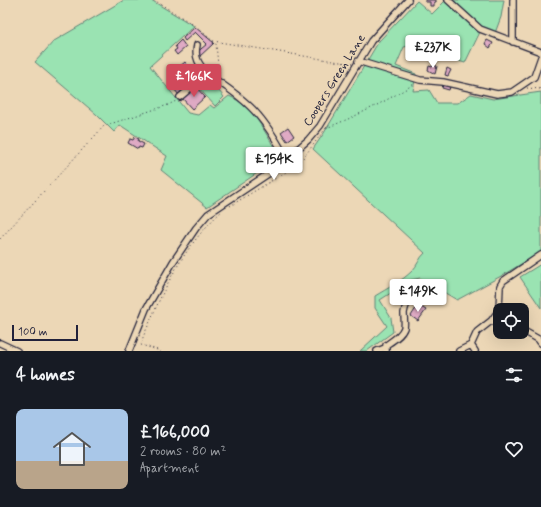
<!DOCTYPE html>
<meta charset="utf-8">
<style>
:root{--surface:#171b24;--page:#242831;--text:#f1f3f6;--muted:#9ea1a6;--line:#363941;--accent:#d1495b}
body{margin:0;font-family:Mynerve,sans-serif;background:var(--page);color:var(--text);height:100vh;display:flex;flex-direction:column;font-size:15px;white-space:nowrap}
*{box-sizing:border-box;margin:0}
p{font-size:13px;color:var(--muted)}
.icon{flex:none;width:22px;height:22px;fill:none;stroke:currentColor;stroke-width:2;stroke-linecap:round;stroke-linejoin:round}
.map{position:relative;height:351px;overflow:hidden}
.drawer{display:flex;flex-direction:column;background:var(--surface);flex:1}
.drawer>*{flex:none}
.tools{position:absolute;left:493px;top:303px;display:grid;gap:8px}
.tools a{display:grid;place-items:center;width:36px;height:36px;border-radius:8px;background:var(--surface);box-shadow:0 4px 16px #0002;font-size:20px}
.scale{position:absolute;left:12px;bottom:10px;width:66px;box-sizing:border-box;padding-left:4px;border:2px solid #22223b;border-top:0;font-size:11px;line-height:14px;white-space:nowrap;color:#22223b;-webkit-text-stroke:3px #ecd7b6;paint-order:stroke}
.price{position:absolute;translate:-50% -34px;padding:0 9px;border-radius:4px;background:#fff;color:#222;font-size:13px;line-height:26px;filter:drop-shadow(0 1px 2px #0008)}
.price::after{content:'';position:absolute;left:50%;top:24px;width:12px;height:9px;margin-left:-6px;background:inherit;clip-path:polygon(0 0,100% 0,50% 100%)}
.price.selected{background:var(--accent);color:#fff}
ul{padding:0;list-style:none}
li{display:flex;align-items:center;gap:12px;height:100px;padding:0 16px}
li+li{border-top:1px solid var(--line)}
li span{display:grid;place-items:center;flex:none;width:112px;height:80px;border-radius:8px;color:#555}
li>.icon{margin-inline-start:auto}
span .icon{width:48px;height:48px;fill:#fffc;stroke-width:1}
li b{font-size:17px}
h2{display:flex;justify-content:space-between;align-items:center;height:48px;padding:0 16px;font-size:17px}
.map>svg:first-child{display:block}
.green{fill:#9ae3b2;stroke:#5e8276}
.building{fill:#dfaac4;stroke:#22223b}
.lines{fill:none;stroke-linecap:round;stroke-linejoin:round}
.minor-casing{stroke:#22223b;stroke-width:8}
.path{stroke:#22223b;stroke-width:1;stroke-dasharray:1 3;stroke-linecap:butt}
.minor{stroke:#ecd7b6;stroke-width:5.5}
.labels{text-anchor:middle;stroke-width:3;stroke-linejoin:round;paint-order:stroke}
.street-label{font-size:12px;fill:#22223b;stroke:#ecd7b6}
</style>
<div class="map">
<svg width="541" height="351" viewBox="0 0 541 351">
<rect width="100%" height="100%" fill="#ecd7b6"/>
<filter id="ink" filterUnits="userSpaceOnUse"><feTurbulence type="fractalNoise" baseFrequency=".025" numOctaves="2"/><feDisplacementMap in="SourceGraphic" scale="8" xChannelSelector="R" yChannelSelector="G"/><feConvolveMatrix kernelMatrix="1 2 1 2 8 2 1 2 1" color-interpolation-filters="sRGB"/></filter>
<g filter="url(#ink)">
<path class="green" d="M124,0H151L194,26L150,66L188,113L198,115L210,105L214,108L229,96C253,106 265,132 278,154L275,161L207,207L161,170L167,156L120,125L114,132L96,114L35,62L54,41Z
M452,0H504L501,17L495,33L480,26Z
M417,1L432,14L445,1L480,32L465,63L409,46L404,47L396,66L416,74L413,91L429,90L437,103H458L471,94L493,99L541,92V252L503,275L457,300L420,278L411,280L380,300L391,318L393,332L367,351H360L387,326L375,308V296C388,288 402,281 412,271C418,265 419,258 425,253L313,149L324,133L379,41Z
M207,77L224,97L215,106L197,86Z
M541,264V308L520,277Z"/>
<path class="building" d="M425,0H436V2H434V6H430V2H425Z
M195,27L214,43L199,57L196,53L207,44L195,32L185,41L183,38Z
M181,40L186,47L177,55L174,51L177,49L175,46Z
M487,40L493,43L490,48L485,44Z
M185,62L190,68L184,73L179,67Z
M433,65L437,66L435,74L428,70L429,66L432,67Z
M447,68L451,70L448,76L445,75Z
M184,73L193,83L188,87L181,76Z
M179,76L183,81L174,89L170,84Z
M181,83L186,89L179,95L174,89Z
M443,85L450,87L449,90L442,88Z
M195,86L205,97L192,109L182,98Z
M288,127L294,136L287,141L281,132Z
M135,137L139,139L138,141L144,144L142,148L139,147L138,149L128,143L130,139L133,140Z
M418,305L426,310L418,321L411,316Z"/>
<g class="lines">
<g class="minor-casing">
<path id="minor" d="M448,0L480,29L541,52
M513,42V0
M197,45C194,58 199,64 207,74
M358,61L420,80L443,82L497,94L512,92L534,77L541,57
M180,97L207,74C249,101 264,116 287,160
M491,321L500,324
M522,330L538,339L541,343
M0,343L17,351
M129,351L146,309L173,262L196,228L208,214L271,172L308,140L320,126L371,41L408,0
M377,351L385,348
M386,351V345C392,341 401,336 404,328C405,324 404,318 404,313C406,300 416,290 427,298
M459,351L471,345
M475,351L471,345L477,332L491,321L499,310L500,286L503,281L541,255"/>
</g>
<path class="path" d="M154,0L197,27L216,44L219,76
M213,41L352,64
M527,88L541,89
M326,128C358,116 386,101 414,84
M230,206L291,169L303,158L326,128
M0,239L104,126L168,105L176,101
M161,351L141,345C142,337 148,327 151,319C168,279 189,241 222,211"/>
<use href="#minor" class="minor"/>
</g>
</g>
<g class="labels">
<g class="street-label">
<text transform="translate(334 80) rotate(-58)" y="4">Coopers Green Lane</text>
</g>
</g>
</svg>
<div class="tools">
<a><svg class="icon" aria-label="locate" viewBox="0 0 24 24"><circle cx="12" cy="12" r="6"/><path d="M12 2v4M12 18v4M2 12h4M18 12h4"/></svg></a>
</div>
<div class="scale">100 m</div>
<b class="price" style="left:433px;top:69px">£237K</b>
<b class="price selected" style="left:194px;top:98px">£166K</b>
<b class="price" style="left:274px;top:181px">£154K</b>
<b class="price" style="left:418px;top:313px">£149K</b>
</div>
<section class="drawer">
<h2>4 homes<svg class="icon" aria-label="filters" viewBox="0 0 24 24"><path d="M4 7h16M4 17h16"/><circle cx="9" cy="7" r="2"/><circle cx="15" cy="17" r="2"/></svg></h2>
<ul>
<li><span style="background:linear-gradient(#a9c7e8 65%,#b9a48a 0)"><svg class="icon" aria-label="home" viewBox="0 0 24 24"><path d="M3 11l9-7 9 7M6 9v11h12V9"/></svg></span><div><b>£166,000</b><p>2 rooms · 80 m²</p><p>Apartment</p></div><svg class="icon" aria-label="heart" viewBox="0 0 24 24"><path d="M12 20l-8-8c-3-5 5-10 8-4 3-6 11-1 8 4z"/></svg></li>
</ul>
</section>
